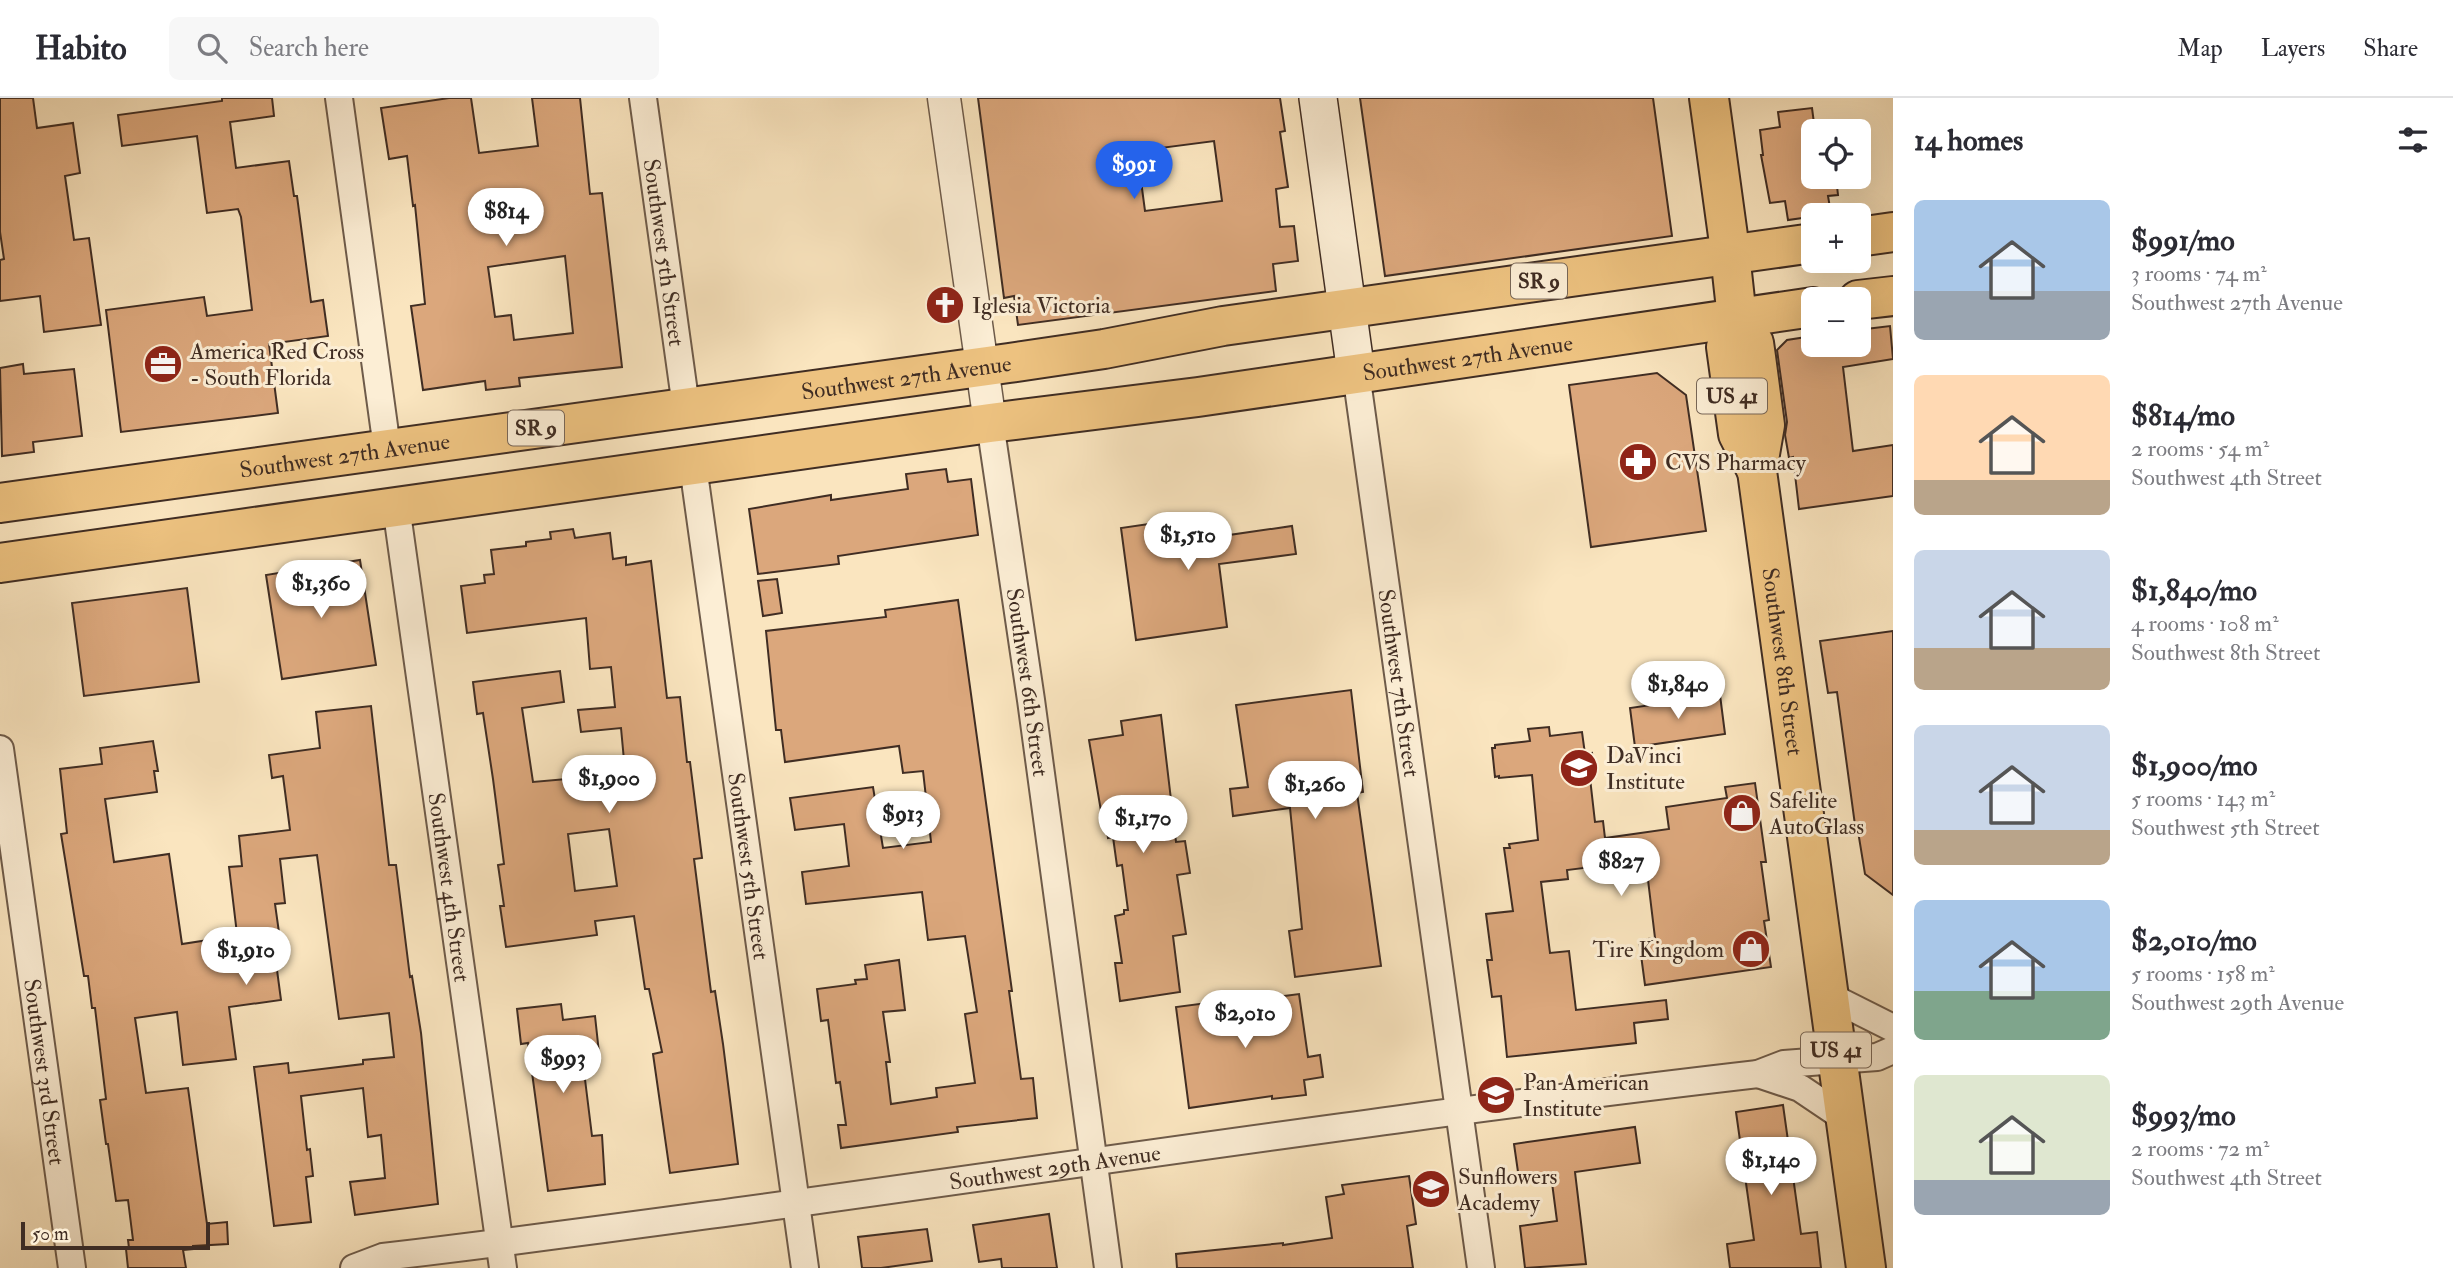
<!DOCTYPE html>
<meta charset="utf-8">
<style>
:root{--surface:#fff;--page:#f7f7f7;--text:#2b2b33;--muted:#7c7c81;--line:#e1e1e2;--accent:#2563eb}
body{margin:0;font-family:"IM FELL Double Pica",serif;background:var(--page);color:var(--text);height:100vh;display:flex;flex-direction:column;font-size:26px;white-space:nowrap}
*{box-sizing:border-box;margin:0}
p{font-size:23px;color:var(--muted)}
.icon{flex:none;width:38px;height:38px;fill:none;stroke:currentColor;stroke-width:2;stroke-linecap:round;stroke-linejoin:round}
.map{position:relative;flex:1;overflow:hidden}
.sheet{display:flex;flex-direction:column;background:var(--surface);width:560px}
.sheet>*{flex:none}
.buttons{position:absolute;left:1801px;top:21px;display:grid;gap:14px}
.buttons a{display:grid;place-items:center;width:70px;height:70px;border-radius:10px;background:var(--surface);box-shadow:0 7px 28px #0002;font-size:35px}
.scale{position:absolute;left:21px;bottom:18px;width:189px;box-sizing:border-box;padding-left:7px;border:4px solid #402d23;border-top:0;font-size:19px;line-height:24px;white-space:nowrap;color:#402d23;-webkit-text-stroke:5px #fceed5;paint-order:stroke}
.price{position:absolute;translate:-50% -60px;padding:0 16px;border-radius:24px;background:#fff;color:#222;font-size:23px;line-height:46px;filter:drop-shadow(0 2px 4px #0008)}
.price::after{content:'';position:absolute;left:50%;top:42px;width:21px;height:16px;margin-left:-10px;background:inherit;clip-path:polygon(0 0,100% 0,50% 100%)}
.price.current{background:var(--accent);color:#fff}
ul{padding:0;list-style:none}
li{display:flex;align-items:center;gap:21px;height:175px;padding:0 21px}
li span{display:grid;place-items:center;flex:none;width:196px;height:140px;border-radius:10px;color:#555}
li>.icon{margin-inline-start:auto}
span .icon{width:84px;height:84px;fill:#fffc;stroke-width:1}
li b{font-size:30px}
h2{display:flex;justify-content:space-between;align-items:center;height:84px;padding:0 21px;font-size:30px}
header{display:flex;align-items:center;gap:42px;box-sizing:border-box;height:98px;padding:0 35px;background:var(--surface);border-bottom:2px solid var(--line)}
header strong{font-size:33px}
nav{display:flex;gap:38px;margin-inline-start:auto;font-size:24px}
.search{width:490px;height:63px;background:var(--page);display:flex;align-items:center;gap:18px;box-sizing:border-box;padding:0 24px;border-radius:10px;color:var(--muted);font-size:26px}
main{display:flex;flex:1;min-height:0}
.map>svg:first-child{display:block}
.building{fill:#dba77c;stroke:#402d23;stroke-width:2;fill-rule:evenodd}
.lines{fill:none;stroke-linecap:round;stroke-linejoin:round}
.minor-casing{stroke:#6e5b4a;stroke-width:30}
.tertiary-casing{stroke:#6e5b4a;stroke-width:35}
.secondary-casing{stroke:#402d23;stroke-width:40}
.primary-casing{stroke:#402d23;stroke-width:42}
.trunk-casing{stroke:#402d23;stroke-width:42}
.minor{stroke:#fceed5;stroke-width:26}
.tertiary{stroke:#fceed5;stroke-width:32}
.secondary{stroke:#fceed5;stroke-width:37}
.primary{stroke:#edc280;stroke-width:38}
.trunk{stroke:#edc280;stroke-width:38}
.labels{text-anchor:middle;stroke-width:6;stroke-linejoin:round;paint-order:stroke}
.shield{fill:#fceed5;stroke:#786758;stroke-width:2}
.shield-label{font-size:21px;font-weight:bold;fill:#402d23}
.street-label{font-size:23px;fill:#402d23;stroke:#fceed5}
.poi-label{font-size:23px;fill:#402d23;stroke:#fceed5;text-anchor:start}
</style>
<header>
<strong>Habito</strong>
<div class="search"><svg class="icon" aria-label="search" viewBox="0 0 24 24"><circle cx="10" cy="10" r="6"/><path d="M15 15l6 6"/></svg>Search here</div>
<nav><a>Map</a><a>Layers</a><a>Share</a></nav>
</header>
<main>
<div class="map">
<svg width="1893" height="1170" viewBox="0 0 1893 1170">
<rect width="100%" height="100%" fill="#fae5bf"/>
<filter id="stains"><feTurbulence type="fractalNoise" baseFrequency=".00286" numOctaves="4"/><feColorMatrix values="0 0 0 0 .2 0 0 0 0 .09 0 0 0 0 .02 0 0 0 .5 -.17"/></filter>
<radialGradient id="worn" r=".72"><stop offset=".6" stop-color="#630" stop-opacity="0"/><stop offset="1" stop-color="#630" stop-opacity=".3"/></radialGradient>
<path class="building" d="M0,0H33L37,30L73,25L80,75L65,78L74,142L89,140L101,227L44,234L40,198L0,203V162L4,161L0,134Z
M222,0H272L274,18L230,24L236,70L289,63L294,98H297L311,204L323,202L328,238L269,246L278,315L121,334L106,212L204,199L207,218L252,212L241,119L238,111L207,115L197,38L122,48L118,17L222,3Z
M449,0H471L479,55L538,48L532,0H580L590,96L602,95L622,269L519,280L520,288L486,292L485,283L423,292L411,208L425,206L415,107L413,108L407,58L389,61L381,10ZM565,158L573,235L514,242L511,217L495,219L488,169Z
M978,0H1280L1285,33L1280,34L1288,89L1276,91L1280,129L1294,128L1298,163L1273,166L1276,193L1018,227L1014,198L1004,200ZM1214,43L1222,103L1145,113L1137,53Z
M1360,0H1653L1672,138L1385,178Z
M1812,10L1815,33H1813V79H1836L1838,97L1828,98L1831,116L1788,122L1785,103L1770,105L1761,57H1763L1760,32L1780,29L1778,14Z
M1890,228L1893,261L1843,269L1853,353L1893,347V398L1799,411L1793,359L1789,360L1785,337L1787,324L1777,252L1787,242L1813,238V247H1858V232Z
M23,266L24,276L74,271L82,338L33,344L34,354L2,358L0,270Z
M1657,275L1686,297L1706,433L1591,449L1569,287Z
M946,371L948,384L971,381L978,437L838,458L839,466L758,476L749,411L831,397V402L908,391L906,376Z
M1211,417L1215,439L1292,428L1296,456L1219,466L1227,529L1136,542L1121,430Z
M573,431L575,440L610,435L613,461L626,459V467L651,463L667,600L680,599L687,664H690L702,760L694,761L711,894L715,893L723,946L738,1066L670,1075L653,956L662,954L649,891H645L634,818L595,823L597,837L506,849L500,808H504L498,767L504,766L493,681L483,615L477,616L473,584L560,573L564,604L522,610L533,684L601,678V676L625,673L621,630L581,634L578,612L615,609L611,569L590,571L586,520L467,535L461,488L485,485L484,477L494,476L491,452L526,448V444L551,441L550,434ZM609,731L617,788L575,793L568,736Z
M360,462L376,567L282,581L266,477Z
M777,481L782,515L763,518L758,483Z
M187,490L199,584L84,598L72,505Z
M958,502L1012,893H1009L1021,981L1033,980L1037,1020L957,1029L958,1034L841,1050L838,1027H846L840,984L836,985L828,922L821,923L817,891L856,886L855,882L867,881L865,867L899,862L905,912L883,914L890,964H886L891,1006L937,999L936,990L975,985L965,916L977,914L965,838L928,842L922,794L806,806L802,774L849,768L844,726L795,732L790,700L873,689L883,750L931,744L923,673L903,675L899,648L785,664L781,632H776L766,533L886,519L885,512Z
M1893,533V797L1865,776L1857,727H1855L1837,594L1828,595L1820,543Z
M1351,592L1363,694L1357,695L1381,868L1295,879L1289,833L1302,831L1290,710L1233,718L1230,691L1248,689L1236,607Z
M1720,597L1725,636L1635,649L1630,610Z
M371,608L389,767H396L410,879L412,878L421,935L438,1106L355,1117L350,1084L385,1080L381,1037L368,1039L363,990L301,998L307,1052L310,1051L313,1078L306,1079L311,1124L274,1128L254,969L288,965L289,975L363,966V962L394,959L389,915L339,921L317,757L280,761L285,805L275,806L282,856L275,857L281,902L229,909L236,961L183,967L177,914L135,920L146,995L188,990L207,1126L227,1124L228,1146L193,1148V1151L183,1152L186,1170H128L126,1151L129,1150L128,1142H133L128,1102L116,1103L108,1046H106L100,1002L106,1001L95,910H92L88,878H84L61,736L67,735L60,671L102,666L100,650L153,643L158,673H154L157,694L105,701L114,764L169,756L182,846L234,838L233,836H237L229,769L242,768L239,738L290,732L283,678L272,680L269,657L320,650L316,614Z
M1161,617L1176,744L1185,743L1190,775L1177,777L1186,836L1173,838L1180,894L1120,903L1115,865H1122L1115,818L1124,816V812H1128L1122,767L1117,768L1113,739L1108,740L1106,725H1103L1089,642L1123,637L1121,623Z
M1549,629L1550,638L1582,634L1585,656L1592,655L1595,680H1590L1595,724L1603,723L1605,740L1669,731L1666,709L1727,700L1725,689L1755,685L1766,764H1761L1769,822L1764,823L1771,869L1645,887L1639,842L1655,840L1648,782L1633,784L1631,764L1567,772L1568,781L1541,784L1550,855L1569,853L1576,912L1666,902L1668,921L1634,925L1636,945L1507,959L1501,898L1492,899L1487,862H1492L1486,816L1513,813L1504,750H1510L1509,746L1538,742L1532,677L1499,680V678L1495,679L1492,650H1495V647L1530,643L1528,631Z
M1299,896L1308,959L1320,957L1323,979L1304,982L1306,997L1272,1001V998L1189,1010L1176,909L1254,899V902Z
M561,906L563,922L595,918L599,955L582,957L592,1038L602,1037L605,1086L548,1093L528,945L521,946L517,911Z
M1783,1007L1801,1136L1817,1134L1821,1170H1730L1727,1146L1754,1142L1736,1014Z
M1635,1029L1640,1065L1575,1074L1586,1166L1525,1170L1520,1128L1557,1123L1551,1077L1519,1081L1514,1046Z
M1409,1078L1416,1126L1407,1128L1413,1170H1177L1176,1156L1283,1145V1147L1332,1140L1326,1099L1344,1096L1342,1087Z
M1049,1116L1057,1170H1002L1001,1161L979,1164L973,1127Z
M927,1131L932,1163L881,1170H862L858,1139Z"/>
<g class="lines">
<g class="minor-casing">
<g id="minor">
<path d="M339,0L387,350"/>
<path id="s1" d="M643,0L686,309"/>
<path id="s2" d="M1356,275L1481,1170"/>
<path id="s3" d="M990,325L1031,602L1108,1170"/>
<path id="s4" d="M693,368L805,1170"/>
<path id="s5" d="M396,408L503,1170"/>
<path id="s6" d="M0,651L72,1170"/>
<path d="M1827,897L1893,930"/>
<path d="M1758,976L1800,990L1846,1021"/>
<path id="s7" d="M354,1170L383,1159C842,1104 1298,1029 1758,976L1784,966L1877,959L1893,952"/>
</g>
</g>
<g class="tertiary-casing">
<path id="tertiary" d="M944,0L990,325"/>
</g>
<g class="secondary-casing">
<path id="secondary" d="M1318,0L1356,275"/>
</g>
<g class="primary-casing">
<g id="primary">
<path d="M1709,0L1728,138L1737,220L1726,249L1738,336L1757,373"/>
<path id="s8" d="M1737,220L1754,245L1756,259L1765,327L1757,373L1866,1170"/>
</g>
</g>
<g class="trunk-casing">
<g id="trunk">
<path d="M1858,139L1893,134"/>
<path d="M1858,202L1893,198"/>
<path id="s9" d="M0,405L1009,265L1104,251L1223,228L1813,145"/>
<path id="s10" d="M0,465L990,325L1198,299L1813,209"/>
</g>
</g>
<use href="#minor" class="minor"/>
<use href="#tertiary" class="tertiary"/>
<use href="#secondary" class="secondary"/>
<use href="#primary" class="primary"/>
<use href="#trunk" class="trunk"/>
</g>
<defs>
<g id="church-disc" transform="scale(2.0125)"><circle r="9.5" fill="#8f2418" stroke="#fceed5"/><path d="M-1.2-6h2.4v3.5h3.3v2.4h-3.3V6h-2.4V-.1h-3.3v-2.4h3.3Z" fill="#fff"/></g>
<g id="office-disc" transform="scale(2.0125)"><circle r="9.5" fill="#8f2418" stroke="#fceed5"/><path d="M-6-3h4V-5.5h4V-3h4V5H-6ZM-1-4.5V-3h2v-1.5ZM-6 0V1H6V0Z" fill="#fff"/></g>
<g id="pharmacy-disc" transform="scale(2.0125)"><circle r="9.5" fill="#8f2418" stroke="#fceed5"/><path d="M-2-6h4v4h4v4h-4v4h-4v-4h-4v-4h4Z" fill="#fff"/></g>
<g id="school-disc" transform="scale(2.0125)"><circle r="9.5" fill="#8f2418" stroke="#fceed5"/><path d="M0-5L7-2L0 1L-7-2ZM-4 1L0 2.5L4 1V4Q0 6-4 4Z" fill="#fff"/></g>
<g id="shop-disc" transform="scale(2.0125)"><circle r="9.5" fill="#8f2418" stroke="#fceed5"/><path d="M-5-2.5h2.3a2.7 3.5 0 0 1 5.4 0H5L5.5 6h-11ZM-1.5-2.5h3a1.5 2.3 0 0 0-3 0Z" fill="#fff"/></g>
</defs>
<g fill-rule="evenodd">
<use href="#church-disc" x="945" y="207"/>
<use href="#office-disc" x="163" y="266"/>
<use href="#pharmacy-disc" x="1638" y="364"/>
<use href="#school-disc" x="1579" y="670"/>
<use href="#shop-disc" x="1742" y="715"/>
<use href="#shop-disc" x="1751" y="851"/>
<use href="#school-disc" x="1496" y="997"/>
<use href="#school-disc" x="1431" y="1091"/>
</g>
<g class="labels">
<g class="shield">
<rect x="1511" y="165.5" width="56" height="35" rx="5"/>
<rect x="1697" y="280.5" width="70" height="35" rx="5"/>
<rect x="508" y="312.5" width="56" height="35" rx="5"/>
<rect x="1801" y="934.5" width="70" height="35" rx="5"/>
</g>
<g class="shield-label">
<text x="1539" y="190">SR 9</text>
<text x="1732" y="305">US 41</text>
<text x="536" y="337">SR 9</text>
<text x="1836" y="959">US 41</text>
</g>
<g class="street-label">
<text dy="8" stroke="none"><textPath href="#s1" startOffset="156">Southwest 5th Street</textPath></text>
<text dy="8" stroke="none"><textPath href="#s10" startOffset="1482">Southwest 27th Avenue</textPath></text>
<text dy="8" stroke="none"><textPath href="#s9" startOffset="915">Southwest 27th Avenue</textPath></text>
<text dy="8" stroke="none"><textPath href="#s9" startOffset="348">Southwest 27th Avenue</textPath></text>
<text dy="8" stroke="none"><textPath href="#s8" startOffset="352">Southwest 8th Street</textPath></text>
<text dy="8" stroke="none"><textPath href="#s3" startOffset="262">Southwest 6th Street</textPath></text>
<text dy="8" stroke="none"><textPath href="#s2" startOffset="313">Southwest 7th Street</textPath></text>
<text dy="8" stroke="none"><textPath href="#s4" startOffset="404">Southwest 5th Street</textPath></text>
<text dy="8" stroke="none"><textPath href="#s5" startOffset="385">Southwest 4th Street</textPath></text>
<text dy="8" stroke="none"><textPath href="#s6" startOffset="326">Southwest 3rd Street</textPath></text>
<text dy="8" stroke="none"><textPath href="#s7" startOffset="709">Southwest 29th Avenue</textPath></text>
</g>
<g class="poi-label">
<text x="972" y="215">Iglesia Victoria</text>
<text x="190" y="261">America Red Cross<tspan x="190" dy="26">- South Florida</tspan></text>
<text x="1665" y="372">CVS Pharmacy</text>
<text x="1606" y="665">DaVinci<tspan x="1606" dy="26">Institute</tspan></text>
<text x="1769" y="710">Safelite<tspan x="1769" dy="26">AutoGlass</tspan></text>
<text x="1724" y="859" text-anchor="end">Tire Kingdom</text>
<text x="1523" y="992">Pan American<tspan x="1523" dy="26">Institute</tspan></text>
<text x="1458" y="1086">Sunflowers<tspan x="1458" dy="26">Academy</tspan></text>
</g>
</g>
<rect width="100%" height="100%" filter="url(#stains)"/>
<rect width="100%" height="100%" fill="url(#worn)"/>
</svg>
<div class="buttons">
<a><svg class="icon" aria-label="locate" viewBox="0 0 24 24"><circle cx="12" cy="12" r="6"/><path d="M12 2v4M12 18v4M2 12h4M18 12h4"/></svg></a>
<a>+</a>
<a>−</a>
</div>
<div class="scale">50 m</div>
<b class="price current" style="left:1134px;top:103px">$991</b>
<b class="price" style="left:506px;top:150px">$814</b>
<b class="price" style="left:1188px;top:474px">$1,510</b>
<b class="price" style="left:321px;top:522px">$1,360</b>
<b class="price" style="left:1678px;top:623px">$1,840</b>
<b class="price" style="left:609px;top:717px">$1,900</b>
<b class="price" style="left:1315px;top:723px">$1,260</b>
<b class="price" style="left:903px;top:753px">$913</b>
<b class="price" style="left:1143px;top:757px">$1,170</b>
<b class="price" style="left:1621px;top:800px">$827</b>
<b class="price" style="left:246px;top:889px">$1,910</b>
<b class="price" style="left:1245px;top:952px">$2,010</b>
<b class="price" style="left:563px;top:997px">$993</b>
<b class="price" style="left:1771px;top:1099px">$1,140</b>
</div>
<section class="sheet">
<h2>14 homes<svg class="icon" aria-label="filters" viewBox="0 0 24 24"><path d="M4 7h16M4 17h16"/><circle cx="9" cy="7" r="2"/><circle cx="15" cy="17" r="2"/></svg></h2>
<ul>
<li><span style="background:linear-gradient(#a9c7e8 65%,#9aa5b1 0)"><svg class="icon" aria-label="home" viewBox="0 0 24 24"><path d="M3 11l9-7 9 7M6 9v11h12V9"/></svg></span><div><b>$991/mo</b><p>3 rooms · 74 m²</p><p>Southwest 27th Avenue</p></div></li>
<li><span style="background:linear-gradient(#ffd9b3 75%,#b9a48a 0)"><svg class="icon" aria-label="home" viewBox="0 0 24 24"><path d="M3 11l9-7 9 7M6 9v11h12V9"/></svg></span><div><b>$814/mo</b><p>2 rooms · 54 m²</p><p>Southwest 4th Street</p></div></li>
<li><span style="background:linear-gradient(#c9d6e8 70%,#b9a48a 0)"><svg class="icon" aria-label="home" viewBox="0 0 24 24"><path d="M3 11l9-7 9 7M6 9v11h12V9"/></svg></span><div><b>$1,840/mo</b><p>4 rooms · 108 m²</p><p>Southwest 8th Street</p></div></li>
<li><span style="background:linear-gradient(#c9d6e8 75%,#b9a48a 0)"><svg class="icon" aria-label="home" viewBox="0 0 24 24"><path d="M3 11l9-7 9 7M6 9v11h12V9"/></svg></span><div><b>$1,900/mo</b><p>5 rooms · 143 m²</p><p>Southwest 5th Street</p></div></li>
<li><span style="background:linear-gradient(#a9c7e8 65%,#7fa58c 0)"><svg class="icon" aria-label="home" viewBox="0 0 24 24"><path d="M3 11l9-7 9 7M6 9v11h12V9"/></svg></span><div><b>$2,010/mo</b><p>5 rooms · 158 m²</p><p>Southwest 29th Avenue</p></div></li>
<li><span style="background:linear-gradient(#dfe7d0 75%,#9aa5b1 0)"><svg class="icon" aria-label="home" viewBox="0 0 24 24"><path d="M3 11l9-7 9 7M6 9v11h12V9"/></svg></span><div><b>$993/mo</b><p>2 rooms · 72 m²</p><p>Southwest 4th Street</p></div></li>
</ul>
</section>
</main>
